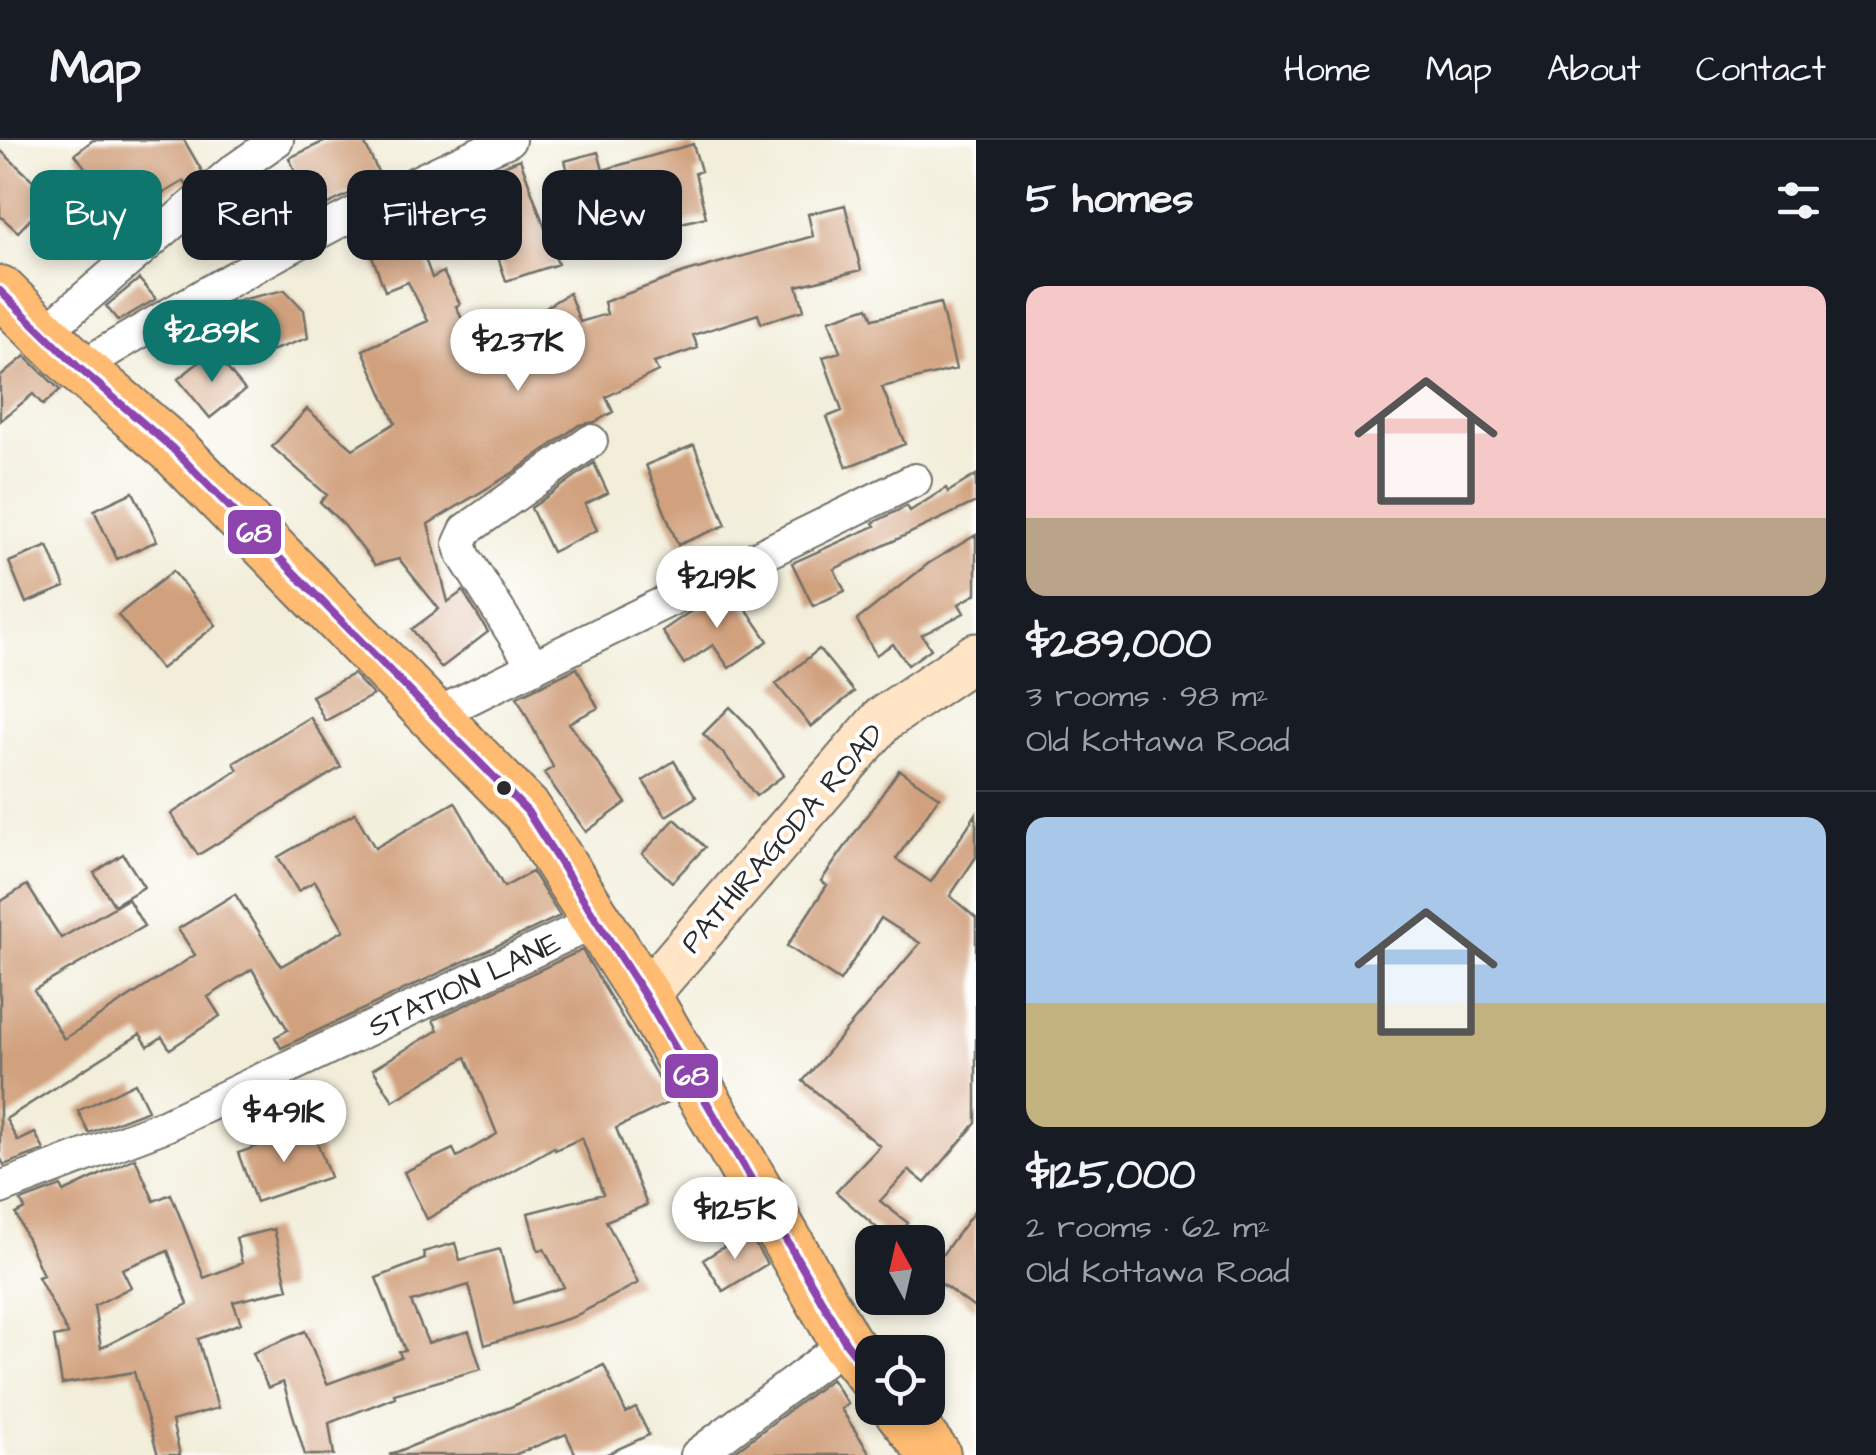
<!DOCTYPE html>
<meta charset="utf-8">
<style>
:root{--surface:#171b24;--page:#20242c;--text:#f1f3f6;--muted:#9ea1a6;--line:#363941;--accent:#0f766e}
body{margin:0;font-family:"Architects Daughter",sans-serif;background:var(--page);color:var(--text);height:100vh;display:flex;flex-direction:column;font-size:38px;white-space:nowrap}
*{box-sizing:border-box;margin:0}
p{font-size:32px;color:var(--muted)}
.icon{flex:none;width:55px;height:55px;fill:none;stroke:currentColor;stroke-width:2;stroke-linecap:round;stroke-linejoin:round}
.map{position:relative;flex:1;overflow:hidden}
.side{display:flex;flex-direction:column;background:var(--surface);width:900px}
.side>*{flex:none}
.guide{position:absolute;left:30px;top:30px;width:795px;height:90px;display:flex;gap:20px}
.needle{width:65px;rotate:352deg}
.tools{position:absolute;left:855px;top:1085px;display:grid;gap:20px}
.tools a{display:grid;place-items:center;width:90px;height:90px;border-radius:20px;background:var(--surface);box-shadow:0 5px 15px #0003;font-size:50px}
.price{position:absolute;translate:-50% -85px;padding:0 22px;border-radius:35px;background:#fff;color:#222;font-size:32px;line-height:65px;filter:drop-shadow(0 2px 5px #0008)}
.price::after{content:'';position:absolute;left:50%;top:60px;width:30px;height:22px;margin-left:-15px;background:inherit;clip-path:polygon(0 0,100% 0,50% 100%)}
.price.selected{background:var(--accent);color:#fff}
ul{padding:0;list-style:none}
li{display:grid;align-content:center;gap:20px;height:530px;padding:0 50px}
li+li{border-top:2px solid var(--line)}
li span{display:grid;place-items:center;height:310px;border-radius:20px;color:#555}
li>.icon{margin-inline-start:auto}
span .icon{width:180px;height:180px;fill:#fffc;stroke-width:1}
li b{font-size:42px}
h2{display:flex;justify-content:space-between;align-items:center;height:120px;padding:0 50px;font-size:42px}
.pill{padding:0 35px;border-radius:20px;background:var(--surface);box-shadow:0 5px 15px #0003;font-size:35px;line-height:90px}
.pill.selected{background:var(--accent);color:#fff}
header{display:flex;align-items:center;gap:60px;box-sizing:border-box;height:140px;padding:0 50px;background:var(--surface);border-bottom:2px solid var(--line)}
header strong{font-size:48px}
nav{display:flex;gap:55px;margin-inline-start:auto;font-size:35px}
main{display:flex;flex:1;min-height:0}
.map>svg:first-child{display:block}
.building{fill:#d1a17e;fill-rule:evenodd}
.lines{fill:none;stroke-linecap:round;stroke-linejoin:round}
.street-casing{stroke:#716f68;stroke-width:36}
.secondary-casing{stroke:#716f68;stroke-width:49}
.primary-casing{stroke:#716f68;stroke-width:54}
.street{stroke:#fff;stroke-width:32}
.secondary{stroke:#ffe4c6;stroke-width:45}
.primary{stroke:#febb71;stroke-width:50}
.bus-1-casing{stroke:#fff;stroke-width:15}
.bus-1{stroke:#8e44ad;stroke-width:8}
.bus-dot{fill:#2b2b2b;stroke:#fff;stroke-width:4}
.labels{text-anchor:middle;stroke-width:8;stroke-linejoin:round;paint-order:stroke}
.street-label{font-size:30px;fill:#2b2b2b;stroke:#fff}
.line-badge{stroke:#fff;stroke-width:4}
.badge-label{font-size:28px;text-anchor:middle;font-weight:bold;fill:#fff}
</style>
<header>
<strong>Map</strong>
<nav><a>Home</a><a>Map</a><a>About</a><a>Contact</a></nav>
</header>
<main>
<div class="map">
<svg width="976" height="1315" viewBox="0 0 976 1315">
<rect width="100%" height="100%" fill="#fff"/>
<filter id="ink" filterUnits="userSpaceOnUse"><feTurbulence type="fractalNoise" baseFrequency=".01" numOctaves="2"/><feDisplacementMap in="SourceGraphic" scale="20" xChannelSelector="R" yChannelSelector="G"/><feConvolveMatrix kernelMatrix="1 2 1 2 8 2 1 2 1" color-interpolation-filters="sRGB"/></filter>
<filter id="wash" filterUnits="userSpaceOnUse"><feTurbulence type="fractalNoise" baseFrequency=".0048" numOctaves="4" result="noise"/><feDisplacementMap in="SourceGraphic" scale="40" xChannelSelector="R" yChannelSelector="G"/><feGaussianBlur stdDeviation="2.25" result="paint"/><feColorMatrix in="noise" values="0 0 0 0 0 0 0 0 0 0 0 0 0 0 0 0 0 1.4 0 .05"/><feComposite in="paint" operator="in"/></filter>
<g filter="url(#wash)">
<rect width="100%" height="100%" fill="#f2eeda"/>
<g id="blocks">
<path class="building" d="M93,0H184L202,31L186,45L184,41L108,86L92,60L104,53L75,14Z
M327,0H363L381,38L314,71L289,18Z
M693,4L701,31L695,33L706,77L665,87L657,56L580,75L565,21L598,12L603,30Z
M0,10L51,57L18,92L0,76Z
M520,19L558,124L506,141L489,90L481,93L463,43Z
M845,65L861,130L797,146L804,170L761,183L758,174L693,195L698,208L654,223L658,231L606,257L613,272L595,282L579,285L514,332L428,384L448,462L463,451L488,492L441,528L412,489L439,469L399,419L375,425L344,385L320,362L327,355L272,307L307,269L353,309L395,283L363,210L428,181L408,142L385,151L365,97L411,80L432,138L443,132L460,164L456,166L483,225L532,197L523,181L569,153L580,182L607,174L604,162L684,133L813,96L808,74Z
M139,139L156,159L118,181L106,166Z
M285,150L304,170L308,198L271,211L231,162Z
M940,163L956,229L882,247L905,304L847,327L827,277L842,271L823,217L840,212L829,180L868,167L873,179Z
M213,211L245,250L210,278L178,239Z
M25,216L60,250L43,265L33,254L0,281V237Z
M694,305L726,385L678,405L646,325Z
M594,323L608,353L585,364L597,390L552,412L531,368Z
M976,335V362L834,429L845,451L813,466L792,423L875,386L873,383L907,366L910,371L946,348L948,352Z
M133,352L157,401L117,419L94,370Z
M976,395V454L959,464L964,473L922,495L931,509L908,525L893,504L876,515L857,480L929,423Z
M48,406L65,447L26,463L9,422Z
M173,431L216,485L161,529L118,475Z
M734,451L768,501L729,528L713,505L684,524L662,491L688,473Z
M819,509L854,552L811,587L776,544Z
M577,528L598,568L569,583L626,663L586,692L544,633L553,627L517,557Z
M353,534L373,555L325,581L312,556Z
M730,567L749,586L784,635L756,656L725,615L703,594Z
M310,577L341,627L198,715L171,674L238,630L234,623Z
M674,621L696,657L666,676L643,641Z
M899,630L939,657L896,719L931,742L976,674V717L950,756L976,778V983L925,1043L909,1030L880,1061L908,1083L893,1102L836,1052L880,1006L803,941L920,803L881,778L840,841L787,806L827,745L821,741Z
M455,662L504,747L532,732L560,776L281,908L275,897L288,890L252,829L208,857L220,876L170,909L162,897L148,906L140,894L6,979L18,1001L35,993L44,1010L4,1025L0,1017V762L27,745L61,798L128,759L144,786L34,850L64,899L195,815L178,789L235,754L281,826L344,790L315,741L298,751L278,717L355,673L375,708Z
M675,679L705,707L672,742L642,714Z
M123,714L144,747L114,765L94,733Z
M582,810L672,961L616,988L647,1065L606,1081L638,1143L573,1177L485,1205L469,1145L411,1162L428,1203L469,1191L481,1229L394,1254L395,1257L329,1283L334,1315H305L283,1242L268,1248L253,1213L305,1191L327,1244L401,1217L399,1211L405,1210L376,1138L425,1119L423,1112L455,1103L460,1120L500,1109L514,1163L564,1147L544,1109L538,1110L528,1073L603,1054L582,998L555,1010L554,1007L427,1079L404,1032L453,1009L457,1017L497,994L466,917L393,961L373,929L438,890L433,880Z
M135,943L148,970L89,993L78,971Z
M312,988L330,1037L256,1062L238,1013Z
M135,1018L154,1061L171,1054L204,1138L242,1123L236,1098L274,1089L288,1149L233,1162L241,1183L198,1199L218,1268L172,1281L180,1315H158L134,1232L62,1244L54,1197L68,1194L38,1137L43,1135L16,1074L25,1069L21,1061L61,1046L64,1052ZM168,1111L188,1164L101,1208L94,1166L131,1147L122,1129Z
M976,1069V1169L928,1134Z
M748,1092L767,1124L723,1151L703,1120Z
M604,1225L626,1273L636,1268L649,1295L605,1315H576L566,1294L514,1315H389L513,1266Z
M831,1239L848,1264L841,1269L871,1315H730Z"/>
</g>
</g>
<g filter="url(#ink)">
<use href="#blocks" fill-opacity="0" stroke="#716f68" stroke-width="2.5"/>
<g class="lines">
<g class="street-casing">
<path id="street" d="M44,193L233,31L277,0
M79,228C218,144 360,65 509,0
M534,527L464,416L460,403L466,390L591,301
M435,575L915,340
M0,1048L166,985L598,780
M697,1315L846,1203"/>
</g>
<g class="secondary-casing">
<path id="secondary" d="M645,856L883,579L976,516"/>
</g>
<g class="primary-casing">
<path id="primary" d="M0,151L79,228L172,308L527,671L645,856L846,1203L872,1236
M898,1268L935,1315"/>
</g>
<use href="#street" class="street"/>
<use href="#secondary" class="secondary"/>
<use href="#primary" class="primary"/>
<g class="bus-1-casing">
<path id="bus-1" d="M0,151L79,228L172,308L527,671L645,856L846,1203L872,1236"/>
</g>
<use href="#bus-1" class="bus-1"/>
</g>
</g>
<circle class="bus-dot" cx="504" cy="648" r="9"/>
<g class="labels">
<g class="street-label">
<text transform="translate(782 698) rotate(-49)" y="10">PATHIRAGODA ROAD</text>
<text transform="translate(464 844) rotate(-25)" y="10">STATION LANE</text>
</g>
</g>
<g class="line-badge">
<rect x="226" y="368" width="57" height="48" rx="10" fill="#8e44ad"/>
<rect x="663" y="912" width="57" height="48" rx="10" fill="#8e44ad"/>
</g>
<g class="badge-label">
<text x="254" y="402">68</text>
<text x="691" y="945">68</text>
</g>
</svg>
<div class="tools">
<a><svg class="needle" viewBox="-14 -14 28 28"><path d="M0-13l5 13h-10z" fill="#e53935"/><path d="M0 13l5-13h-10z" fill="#9ea1a6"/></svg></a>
<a><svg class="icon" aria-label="locate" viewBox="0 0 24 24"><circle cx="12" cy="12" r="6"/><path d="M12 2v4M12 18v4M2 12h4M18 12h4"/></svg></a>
</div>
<b class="price selected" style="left:212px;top:245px">$289K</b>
<b class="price" style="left:518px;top:254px">$237K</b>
<b class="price" style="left:717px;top:491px">$219K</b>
<b class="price" style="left:284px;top:1025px">$491K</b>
<b class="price" style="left:735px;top:1122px">$125K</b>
<div class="guide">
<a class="pill selected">Buy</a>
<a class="pill">Rent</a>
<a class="pill">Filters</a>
<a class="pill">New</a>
</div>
</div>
<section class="side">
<h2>5 homes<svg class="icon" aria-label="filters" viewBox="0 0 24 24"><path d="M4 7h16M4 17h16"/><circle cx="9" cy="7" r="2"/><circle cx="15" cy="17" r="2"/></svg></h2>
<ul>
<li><span style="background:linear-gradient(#f6c9c9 75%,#b9a48a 0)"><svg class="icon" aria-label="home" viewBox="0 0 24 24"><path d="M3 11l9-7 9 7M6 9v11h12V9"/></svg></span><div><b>$289,000</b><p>3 rooms · 98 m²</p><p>Old Kottawa Road</p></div></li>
<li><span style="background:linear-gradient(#a9c7e8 60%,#c2b280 0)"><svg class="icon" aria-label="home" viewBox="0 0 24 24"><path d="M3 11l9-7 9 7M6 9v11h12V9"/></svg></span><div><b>$125,000</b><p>2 rooms · 62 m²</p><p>Old Kottawa Road</p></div></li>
</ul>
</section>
</main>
